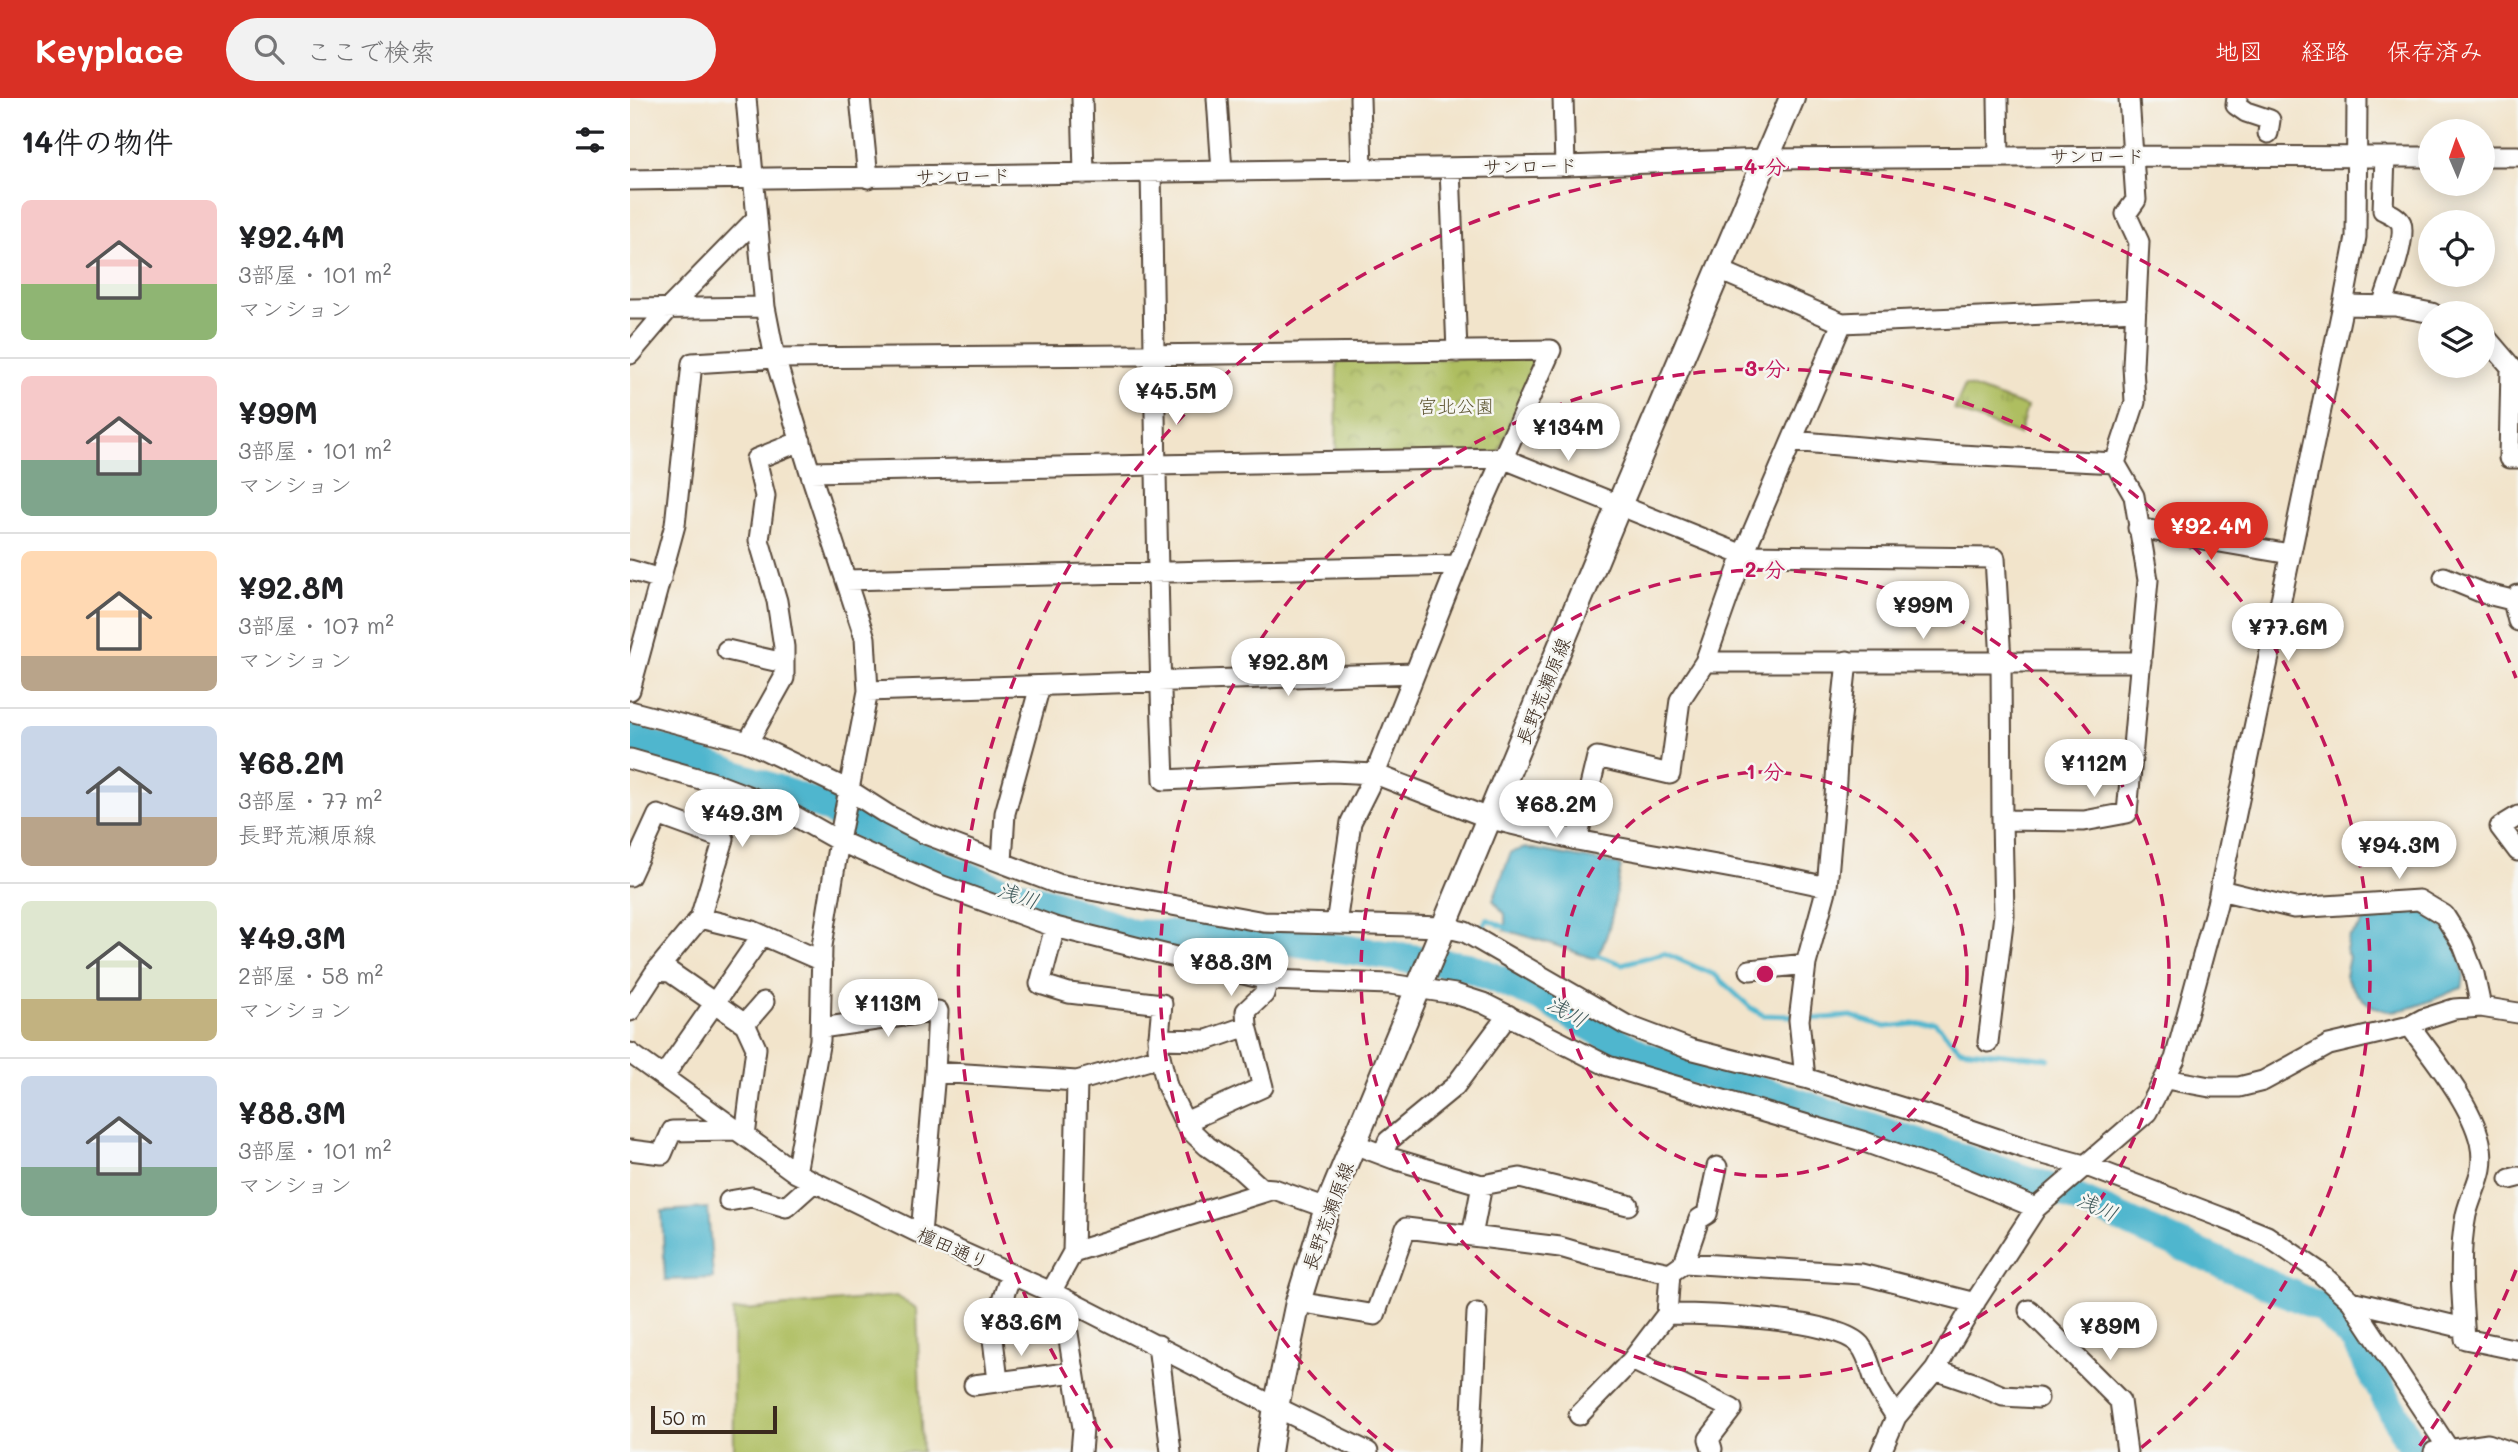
<!DOCTYPE html>
<html lang="ja">
<meta charset="utf-8">
<style>
:root{--surface:#fff;--page:#f2f2f2;--text:#202124;--muted:#757577;--line:#e0e0e0;--accent:#d93025}
body{margin:0;font-family:Mali,"Klee One",sans-serif;background:var(--page);color:var(--text);height:100vh;display:flex;flex-direction:column;font-size:26px;white-space:nowrap}
*{box-sizing:border-box;margin:0}
p{font-size:23px;color:var(--muted)}
.icon{flex:none;width:38px;height:38px;fill:none;stroke:currentColor;stroke-width:2;stroke-linecap:round;stroke-linejoin:round}
.map{position:relative;flex:1;overflow:hidden}
.sheet{display:flex;flex-direction:column;background:var(--surface);width:630px}
.sheet>*{flex:none}
.needle{width:46px;rotate:358deg}
.fabs{position:absolute;left:1788px;top:21px;display:grid;gap:14px}
.fabs a{display:grid;place-items:center;width:77px;height:77px;border-radius:50%;background:var(--surface);box-shadow:0 4px 18px #0003;font-size:35px}
.scale{position:absolute;left:21px;bottom:18px;width:126px;box-sizing:border-box;padding-left:7px;border:4px solid #3b2a1e;border-top:0;font-size:19px;line-height:24px;white-space:nowrap;color:#3b2a1e;-webkit-text-stroke:5px #f6f6f2;paint-order:stroke}
.price{position:absolute;translate:-50% -60px;padding:0 16px;border-radius:24px;background:#fff;color:#222;font-size:23px;line-height:46px;filter:drop-shadow(0 2px 4px #0008)}
.price::after{content:'';position:absolute;left:50%;top:42px;width:21px;height:16px;margin-left:-10px;background:inherit;clip-path:polygon(0 0,100% 0,50% 100%)}
.price.on{background:var(--accent);color:#fff}
ul{padding:0;list-style:none}
li{display:flex;align-items:center;gap:21px;height:175px;padding:0 21px}
li+li{border-top:2px solid var(--line)}
li span{display:grid;place-items:center;flex:none;width:196px;height:140px;border-radius:10px;color:#555}
li>.icon{margin-inline-start:auto}
span .icon{width:84px;height:84px;fill:#fffc;stroke-width:1}
li b{font-size:30px}
h2{display:flex;justify-content:space-between;align-items:center;height:84px;padding:0 21px;font-size:30px}
header{display:flex;align-items:center;gap:42px;box-sizing:border-box;height:98px;padding:0 35px;background:var(--accent);color:#fff}
header strong{font-size:33px}
nav{display:flex;gap:38px;margin-inline-start:auto;font-size:24px}
.search{width:490px;height:63px;background:var(--page);display:flex;align-items:center;gap:18px;box-sizing:border-box;padding:0 24px;border-radius:38px;color:var(--muted);font-size:26px}
main{display:flex;flex:1;min-height:0}
.map>svg:first-child{display:block}
.grass{fill:url(#grass-tufts);stroke:#74743f;stroke-width:2}
.park{fill:url(#park-crowns);stroke:#74743f;stroke-width:2}
.garden{fill:#aebe60;stroke:#74743f;stroke-width:2}
.water{fill:#4fb6ce;stroke:#457076;stroke-width:2}
.lines{fill:none;stroke-linecap:round;stroke-linejoin:round}
.stream{stroke:#4fb6ce;stroke-width:5}
.river{stroke:#4fb6ce;stroke-width:30}
.minor-casing{stroke:#564638;stroke-width:23}
.major-casing{stroke:#564638;stroke-width:28}
.minor{stroke:#fff;stroke-width:19}
.major{stroke:#fff;stroke-width:24}
.ring{fill:none;stroke:#c2185b;stroke-width:3.5;stroke-dasharray:12 9}
.labels{text-anchor:middle;stroke-width:5;stroke-linejoin:round;paint-order:stroke}
.street-label{font-size:19px;fill:#3b2a1e;stroke:#f6f6f2}
.park-label{font-size:19px;fill:#5e5632;stroke:#f6f6f2}
.water-label{font-size:21px;font-style:italic;fill:#425b5c;stroke:#f6f6f2}
.centre{fill:#c2185b;stroke:#f6f6f2;stroke-width:3.5}
.ring-label{font-size:21px;text-anchor:middle;font-weight:bold;fill:#c2185b;stroke:#f6f6f2;stroke-width:5;stroke-linejoin:round;paint-order:stroke}
</style>
<header>
<strong>Keyplace</strong>
<div class="search"><svg class="icon" aria-label="search" viewBox="0 0 24 24"><circle cx="10" cy="10" r="6"/><path d="M15 15l6 6"/></svg>ここで検索</div>
<nav><a>地図</a><a>経路</a><a>保存済み</a></nav>
</header>
<main>
<section class="sheet">
<h2>14件の物件<svg class="icon" aria-label="filters" viewBox="0 0 24 24"><path d="M4 7h16M4 17h16"/><circle cx="9" cy="7" r="2"/><circle cx="15" cy="17" r="2"/></svg></h2>
<ul>
<li><span style="background:linear-gradient(#f6c9c9 60%,#8fb573 0)"><svg class="icon" aria-label="home" viewBox="0 0 24 24"><path d="M3 11l9-7 9 7M6 9v11h12V9"/></svg></span><div><b>¥92.4M</b><p>3部屋 · 101 m²</p><p>マンション</p></div></li>
<li><span style="background:linear-gradient(#f6c9c9 60%,#7fa58c 0)"><svg class="icon" aria-label="home" viewBox="0 0 24 24"><path d="M3 11l9-7 9 7M6 9v11h12V9"/></svg></span><div><b>¥99M</b><p>3部屋 · 101 m²</p><p>マンション</p></div></li>
<li><span style="background:linear-gradient(#ffd9b3 75%,#b9a48a 0)"><svg class="icon" aria-label="home" viewBox="0 0 24 24"><path d="M3 11l9-7 9 7M6 9v11h12V9"/></svg></span><div><b>¥92.8M</b><p>3部屋 · 107 m²</p><p>マンション</p></div></li>
<li><span style="background:linear-gradient(#c9d6e8 65%,#b9a48a 0)"><svg class="icon" aria-label="home" viewBox="0 0 24 24"><path d="M3 11l9-7 9 7M6 9v11h12V9"/></svg></span><div><b>¥68.2M</b><p>3部屋 · 77 m²</p><p>長野荒瀬原線</p></div></li>
<li><span style="background:linear-gradient(#dfe7d0 70%,#c2b280 0)"><svg class="icon" aria-label="home" viewBox="0 0 24 24"><path d="M3 11l9-7 9 7M6 9v11h12V9"/></svg></span><div><b>¥49.3M</b><p>2部屋 · 58 m²</p><p>マンション</p></div></li>
<li><span style="background:linear-gradient(#c9d6e8 65%,#7fa58c 0)"><svg class="icon" aria-label="home" viewBox="0 0 24 24"><path d="M3 11l9-7 9 7M6 9v11h12V9"/></svg></span><div><b>¥88.3M</b><p>3部屋 · 101 m²</p><p>マンション</p></div></li>
</ul>
</section>
<div class="map">
<svg width="1888" height="1354" viewBox="0 0 1888 1354">
<defs>
<pattern id="grass-tufts" width="24" height="20" patternUnits="userSpaceOnUse" patternTransform="scale(1.75)"><rect width="24" height="20" fill="#aebe60"/><path d="M3 7l-1-3M5 7V3M7 7l1-3M15 17l-1-3M17 17v-4M19 17l1-3" fill="none" stroke="#8f9b4f"/></pattern>
<pattern id="park-crowns" width="20" height="18" patternUnits="userSpaceOnUse" patternTransform="scale(1.75)"><rect width="20" height="18" fill="#aebe60"/><path d="M2 6a3 3 0 1 1 6 0M12 15a3 3 0 1 1 6 0" fill="none" stroke="#8f9b4f"/></pattern>
</defs>
<rect width="100%" height="100%" fill="#f6f6f2"/>
<filter id="ink" filterUnits="userSpaceOnUse"><feTurbulence type="fractalNoise" baseFrequency=".0143" numOctaves="2"/><feDisplacementMap in="SourceGraphic" scale="14" xChannelSelector="R" yChannelSelector="G"/><feConvolveMatrix kernelMatrix="1 2 1 2 8 2 1 2 1" color-interpolation-filters="sRGB"/></filter>
<filter id="wash" filterUnits="userSpaceOnUse"><feTurbulence type="fractalNoise" baseFrequency=".00686" numOctaves="4" result="noise"/><feDisplacementMap in="SourceGraphic" scale="28" xChannelSelector="R" yChannelSelector="G"/><feGaussianBlur stdDeviation="1.57" result="paint"/><feColorMatrix in="noise" values="0 0 0 0 0 0 0 0 0 0 0 0 0 0 0 0 0 1.4 0 .05"/><feComposite in="paint" operator="in"/></filter>
<g filter="url(#wash)">
<rect width="100%" height="100%" fill="#f2e4cb"/>
<path class="grass" d="M1335,287L1397,309L1389,337L1324,312Z"/>
<path class="park" d="M911,258L868,355L706,360L707,263Z"/>
<path class="garden" d="M267,1198L287,1211L292,1354H104L103,1213Z"/>
<path class="water" d="M896,750L986,766L991,769C984,800 983,835 965,861L919,845L875,832V816L863,802L881,754Z
M1785,809C1812,827 1822,830 1831,862C1834,873 1835,879 1832,890C1823,892 1816,897 1807,900C1765,918 1740,922 1715,878L1719,859L1716,853L1719,839L1728,831L1741,814Z
M78,1110L83,1180L35,1182L32,1113Z"/>
<g class="lines">
<path class="stream" d="M852,832L857,821L881,832
M961,855L992,866L1034,855L1085,877L1121,910L1133,917L1162,918
M838,869L840,861
M1180,921L1221,918L1255,929L1304,924L1330,951L1419,961"/>
<path class="river" d="M0,639L198,710L278,753L365,790L424,806L503,836L639,840L838,869L909,898L1012,958L1090,979L1429,1093L1694,1211L1725,1242L1785,1354"/>
</g>
</g>
<g filter="url(#ink)">
<g class="lines">
<g class="minor-casing">
<path id="minor" d="M116,0L135,209L145,260L180,374L235,540L238,593L209,743L192,848L190,942L166,1075
M230,0L238,80
M452,0L454,76
M587,0L592,73
M730,0L732,71
M933,0L935,68
M1368,0L1369,59
M1607,0L1606,7L1616,14L1640,22L1638,35
M1853,58H1888
M820,70L827,254
M0,82L935,68L1137,61L1503,58L1801,59
M1089,172L1212,225
M1713,207L1765,208L1802,215
M1752,208C1757,191 1777,141 1771,125C1768,119 1759,115 1753,112L1755,59
M0,211L135,209
M1853,236L1888,277
M0,256L40,209L127,120
M1881,270L1879,360H1888
M1162,343L1311,356L1485,365
M1485,365L1505,304L1503,268L1509,144L1496,116L1506,102L1499,0
M180,374L872,360L1113,457L1365,460L1371,563L1372,722
M1508,430L1660,456
M0,472L31,481
M1814,479L1853,495L1886,503
M216,482L828,467
M1888,497L1884,507L1888,523
M97,552L154,565
M1217,563L1208,647L1205,699L1197,789L1176,866L1169,922L1175,980L1303,1019L1406,1054L1454,1067L1593,1120L1637,1138L1688,1173L1721,1203
M1075,564H1511
M0,592L45,427L62,265L145,260C404,257 662,257 921,252L848,416L745,676L703,674L534,682C526,480 525,277 521,74
M238,593L785,575
M0,613L118,644L219,692L258,717L293,735L428,786L634,824L814,829L835,834L996,927L1060,951L1175,980
M118,644L154,580V549L147,503L129,442L135,398L126,361L171,343
M0,661L81,684L152,711L209,743L307,786L425,829L638,882L760,886L825,896L853,905L978,968L1232,1043L1332,1079L1406,1110
M1888,718L1870,729L1888,753
M372,764L375,715L410,588
M0,778L28,717L94,741L70,820L26,873L0,913
M1197,789C1114,770 1030,758 947,742L967,659L1040,676L1050,602L1075,564L1113,457L1212,225L1506,212
M1590,792L1664,810L1789,802L1814,817L1833,847L1844,876L1851,909
M70,820L123,833L192,863
M706,826L721,724L745,676L861,721L947,742
M425,829L410,886L439,895L532,906L528,949L537,988L557,1029L577,1048L609,1070L631,1090L644,1091
M1120,872L1176,866
M26,873L40,874L115,926
M617,928L616,913L634,896L638,882
M1780,928C1803,960 1841,1005 1850,1044C1857,1076 1843,1088 1836,1117C1828,1156 1832,1201 1835,1241L1888,1252
M191,930L308,913L305,974
M528,941L577,942L617,928L633,989L555,1024
M1358,944L1374,817L1372,722L1454,723L1497,715L1518,482L1504,398L1485,365
M0,955L166,1075L291,1136L421,1194L646,1309L738,1354
M33,979L132,837
M1536,981L1580,989H1609L1633,983L1699,947L1780,928L1793,921L1824,911L1851,909L1888,915
M447,983L530,959
M115,1038L126,950L115,926L134,904
M0,1052L32,1056L42,1033L107,1032
M753,1057L758,1043L825,988L878,917
M1880,1081L1888,1079
M852,1087L890,1080L998,1107
M99,1103L122,1099L156,1109L184,1084
M291,1136L305,974L447,983L443,1154
M842,1138L930,1149L961,1158L1040,1175L1037,1216
M1054,1165L1069,1121L1077,1116L1087,1069
M1040,1175L1054,1165L1231,1176L1345,1205
M421,1194L443,1154L644,1091L697,1110
M668,1204L745,1217L776,1130L842,1138L852,1087L764,1061L724,1046
M443,1205L437,1229L453,1330L451,1354
M1399,1212L1490,1303L1497,1354
M528,1247L541,1354
M1002,1262L1102,1311L1079,1341L1082,1351
M1305,1272L1343,1285L1373,1298L1408,1300
M368,1283L362,1233L381,1176
M344,1287L444,1274
M949,1317L1002,1262L1037,1216C1074,1216 1207,1220 1230,1247C1240,1259 1242,1279 1249,1292C1254,1301 1261,1310 1266,1319
M1818,1350L1721,1203L1834,1230
M840,1354L847,1215
M1251,1354L1266,1319L1305,1272L1347,1201L1406,1110L1517,1014L1545,961L1587,806L1713,207L1726,139L1727,0
M1804,1354L1858,1346L1881,1354"/>
</g>
<g class="major-casing">
<path id="major" d="M639,1354L646,1309L668,1204L697,1110L989,407L1162,0"/>
</g>
<use href="#minor" class="minor"/>
<use href="#major" class="major"/>
</g>
</g>
<g class="ring">
<circle cx="1135" cy="876" r="202"/>
<circle cx="1135" cy="876" r="404"/>
<path d="M763 1353A605 605 0 1 1 1507 1353"/>
<path d="M1886 1172A807 807 0 0 1 1788 1350M482 1350A807 807 0 1 1 1886 580"/>
</g>
<g class="labels">
<g class="street-label">
<text x="1467" y="65">サンロード</text>
<text transform="translate(900 68) rotate(-1)" y="7">サンロード</text>
<text transform="translate(333 78) rotate(-1)" y="7">サンロード</text>
<text transform="translate(913 593) rotate(-68)" y="7">長野荒瀬原線</text>
<text transform="translate(698 1118) rotate(-70)" y="7">長野荒瀬原線</text>
<text transform="translate(323 1150) rotate(24)" y="7">檀田通り</text>
</g>
<g class="park-label">
<text x="826" y="315">宮北公園</text>
</g>
<g class="water-label">
<text transform="translate(388 798) rotate(19)" y="7">浅川</text>
<text transform="translate(937 914) rotate(30)" y="7">浅川</text>
<text transform="translate(1467 1109) rotate(24)" y="7">浅川</text>
</g>
</g>
<circle cx="1135" cy="876" r="10" class="centre"/>
<g class="ring-label">
<text x="1135" y="76">4 分</text>
<text x="1135" y="278">3 分</text>
<text x="1135" y="479">2 分</text>
<text x="1135" y="681">1 分</text>
</g>
</svg>
<div class="fabs">
<a><svg class="needle" viewBox="-14 -14 28 28"><path d="M0-13l5 13h-10z" fill="#e53935"/><path d="M0 13l5-13h-10z" fill="#757577"/></svg></a>
<a><svg class="icon" aria-label="locate" viewBox="0 0 24 24"><circle cx="12" cy="12" r="6"/><path d="M12 2v4M12 18v4M2 12h4M18 12h4"/></svg></a>
<a><svg class="icon" aria-label="layers" viewBox="0 0 24 24"><path d="M12 4l9 5-9 5-9-5zM3 14l9 5 9-5"/></svg></a>
</div>
<div class="scale">50 m</div>
<b class="price" style="left:546px;top:329px">¥45.5M</b>
<b class="price" style="left:938px;top:365px">¥134M</b>
<b class="price on" style="left:1581px;top:464px">¥92.4M</b>
<b class="price" style="left:1293px;top:543px">¥99M</b>
<b class="price" style="left:1658px;top:565px">¥77.6M</b>
<b class="price" style="left:658px;top:600px">¥92.8M</b>
<b class="price" style="left:1464px;top:701px">¥112M</b>
<b class="price" style="left:926px;top:742px">¥68.2M</b>
<b class="price" style="left:112px;top:751px">¥49.3M</b>
<b class="price" style="left:1769px;top:783px">¥94.3M</b>
<b class="price" style="left:601px;top:900px">¥88.3M</b>
<b class="price" style="left:258px;top:941px">¥113M</b>
<b class="price" style="left:391px;top:1260px">¥83.6M</b>
<b class="price" style="left:1480px;top:1264px">¥89M</b>
</div>
</main>
